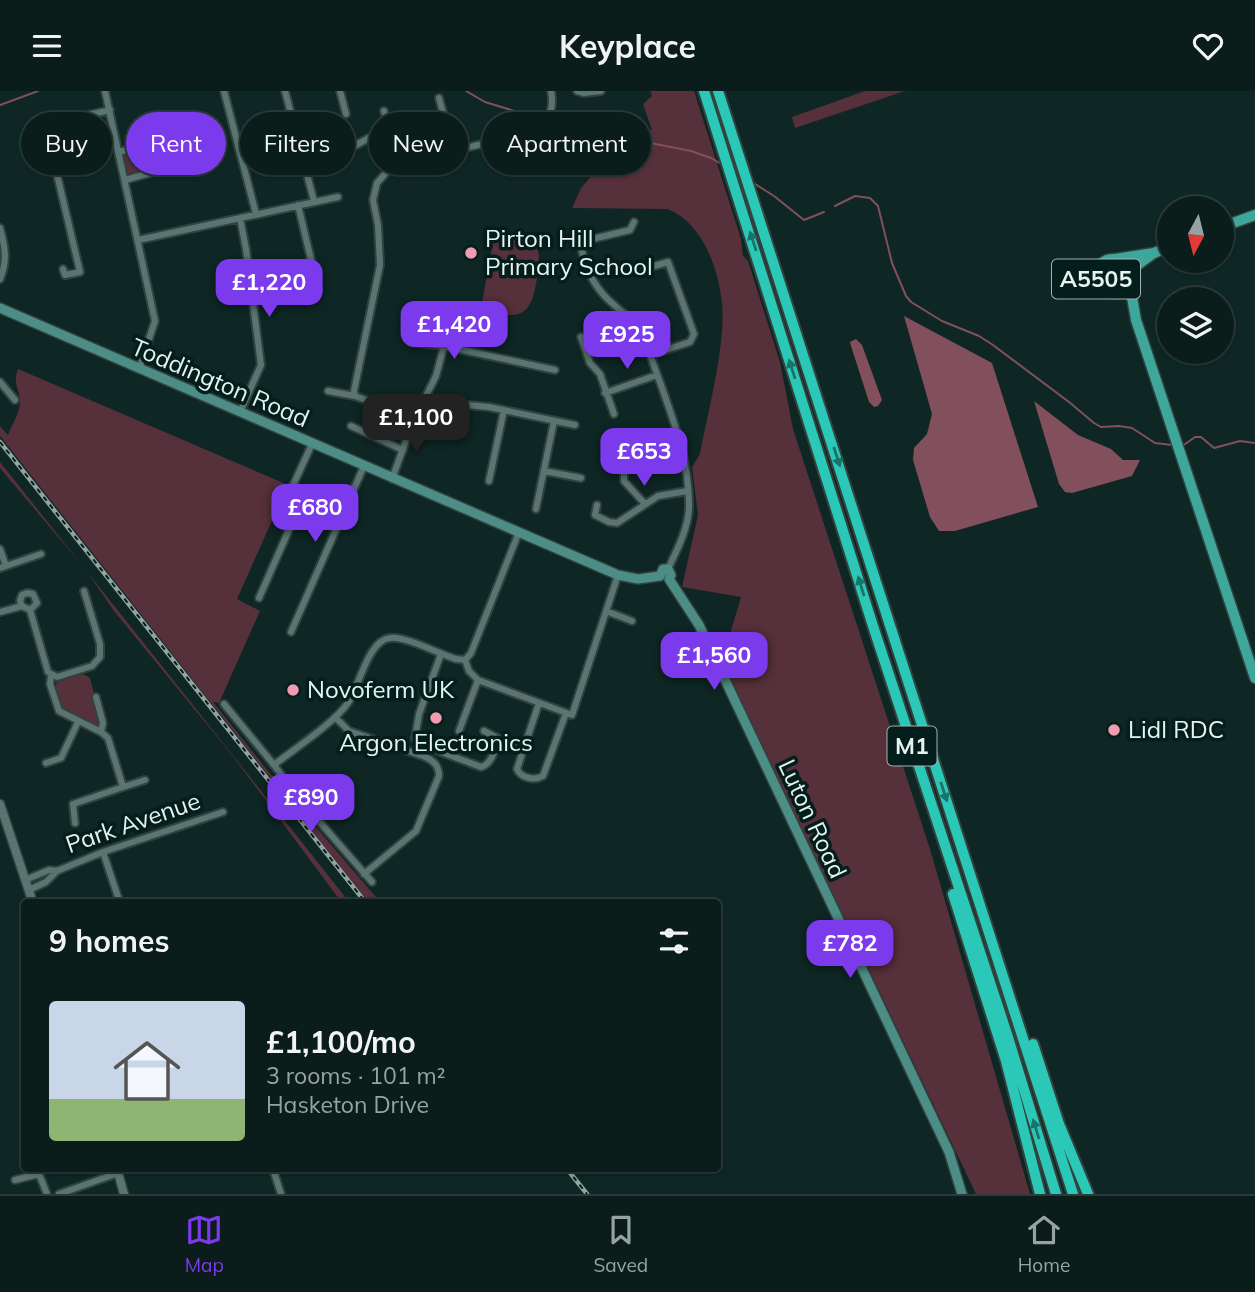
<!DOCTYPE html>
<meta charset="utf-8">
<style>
:root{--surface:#0a1d1b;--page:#182a28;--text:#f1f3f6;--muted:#99a2a3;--line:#2a3b3a;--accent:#7c3aed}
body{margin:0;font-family:Mulish,sans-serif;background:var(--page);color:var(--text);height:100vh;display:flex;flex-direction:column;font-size:26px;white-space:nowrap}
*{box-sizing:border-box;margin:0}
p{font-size:23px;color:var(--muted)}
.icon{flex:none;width:38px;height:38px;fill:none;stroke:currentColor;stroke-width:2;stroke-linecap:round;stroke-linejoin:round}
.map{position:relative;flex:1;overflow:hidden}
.side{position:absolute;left:21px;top:808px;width:700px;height:273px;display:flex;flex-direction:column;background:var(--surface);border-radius:7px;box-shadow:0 2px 5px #0004,0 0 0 2px var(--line)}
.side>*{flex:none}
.hud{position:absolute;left:21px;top:21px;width:700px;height:63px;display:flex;gap:14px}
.needle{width:46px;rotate:187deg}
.fabs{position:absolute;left:1157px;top:105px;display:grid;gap:14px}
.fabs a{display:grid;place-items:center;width:77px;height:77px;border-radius:50%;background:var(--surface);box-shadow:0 2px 5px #0004,0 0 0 2px var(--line);font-size:35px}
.price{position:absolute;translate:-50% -60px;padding:0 16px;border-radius:14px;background:var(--accent);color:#fff;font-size:23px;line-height:46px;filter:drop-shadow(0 2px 4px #0008)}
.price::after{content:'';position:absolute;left:50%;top:42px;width:21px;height:16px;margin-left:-10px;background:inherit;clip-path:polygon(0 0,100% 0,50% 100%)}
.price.selected{background:#222;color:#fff}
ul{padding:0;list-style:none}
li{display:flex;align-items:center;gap:21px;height:175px;padding:0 28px}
li span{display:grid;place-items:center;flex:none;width:196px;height:140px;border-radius:7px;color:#555}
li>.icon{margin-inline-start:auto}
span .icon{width:84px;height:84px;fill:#fffc;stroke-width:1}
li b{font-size:30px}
h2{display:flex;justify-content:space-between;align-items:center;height:84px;padding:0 28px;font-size:30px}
.pill{padding:0 24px;border-radius:32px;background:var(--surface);box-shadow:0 2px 5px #0004,0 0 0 2px var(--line);font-size:24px;line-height:63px}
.pill.selected{background:var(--accent);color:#fff}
header{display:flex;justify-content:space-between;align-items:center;height:91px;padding:0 28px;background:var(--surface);font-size:32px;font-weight:700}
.tab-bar{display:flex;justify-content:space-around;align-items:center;height:98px;border-top:2px solid var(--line);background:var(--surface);font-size:19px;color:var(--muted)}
.tab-bar a{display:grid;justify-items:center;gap:4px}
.tab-bar .selected{color:var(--accent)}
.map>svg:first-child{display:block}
.green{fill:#56303a}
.water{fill:#824f5c}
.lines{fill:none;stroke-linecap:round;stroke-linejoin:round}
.stream{stroke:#824f5c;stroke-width:2}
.minor-casing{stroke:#32423f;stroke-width:10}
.tertiary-casing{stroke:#32423f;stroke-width:11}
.secondary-casing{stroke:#32423f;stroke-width:12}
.primary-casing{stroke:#32423f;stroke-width:13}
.motorway-casing{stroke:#32423f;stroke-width:14}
.minor{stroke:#5a7571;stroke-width:6}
.tertiary{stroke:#5a7571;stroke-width:8}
.secondary{stroke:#4c8e86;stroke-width:9}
.primary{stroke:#3ea79b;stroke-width:10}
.motorway{stroke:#2cc8b7;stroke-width:10}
.rail-casing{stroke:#92a4a2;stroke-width:4.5}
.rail{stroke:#041e1b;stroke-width:2;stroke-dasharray:5;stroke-linecap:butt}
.oneway{fill:#187369}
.poi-dot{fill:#f19ab1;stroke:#041e1b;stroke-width:2.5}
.labels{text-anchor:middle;stroke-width:7;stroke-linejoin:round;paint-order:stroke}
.shield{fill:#041e1b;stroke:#a2b3b1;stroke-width:2}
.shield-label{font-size:23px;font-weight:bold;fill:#e5f3f1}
.poi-label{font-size:24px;fill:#e5f3f1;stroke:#041e1b;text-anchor:start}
.street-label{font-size:24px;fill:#e5f3f1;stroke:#041e1b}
</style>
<header><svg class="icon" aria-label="menu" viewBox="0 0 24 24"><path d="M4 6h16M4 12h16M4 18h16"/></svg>Keyplace<svg class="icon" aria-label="heart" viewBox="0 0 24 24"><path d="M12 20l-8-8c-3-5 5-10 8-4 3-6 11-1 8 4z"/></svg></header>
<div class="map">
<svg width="1255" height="1103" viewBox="0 0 1255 1103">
<rect width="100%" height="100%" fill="#0e2724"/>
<path class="green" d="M650,0H694L741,148L743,165L748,170L780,271L793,338L930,758L1030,1103H976L722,570L741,506L682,496L698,424L692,376L700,363C708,320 726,254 722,212C718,176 703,133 668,118L572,117L581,97L601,74L608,36L652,39L643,13L652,5Z
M865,0H905L795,37L792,26Z
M144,56H158L162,73L149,80L128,83L123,62Z
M519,144C543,148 540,168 537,187C534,203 532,224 511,224C499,224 494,214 482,212L494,145L503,147V149Z
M18,278L288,394L237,508L260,520L219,612L213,611L268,680L381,812H369L0,345V335L8,344C12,334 20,321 20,311C20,296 12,295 18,278Z
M0,371L350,812H342L232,664L114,520L86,479L0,377Z
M83,583L90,587L94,603L92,604L100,631L96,635L61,617L55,596L57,591Z"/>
<path class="water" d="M904,225L992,272L1038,416L955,440H939L930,426L913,369L914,357L927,343L932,323Z
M856,248L862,254L882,309L878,315L874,316L869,311L851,255L850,251Z
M1034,310L1078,344L1111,358L1123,369H1140L1132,385L1072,402L1065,401L1059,393Z"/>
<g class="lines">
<path class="stream" d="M466,0L485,11L564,35L691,60L711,67L723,74
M0,14L38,0
M752,91L774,105L804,129L824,121
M835,115L855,105L870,107L878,115L892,172L906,205L911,211L942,230L979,245L993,254L1069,311L1094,332L1101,336L1119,335L1132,337L1155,352L1172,354
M1181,356L1195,346H1201L1214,357L1240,350L1255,352"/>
<g class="minor-casing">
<path id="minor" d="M105,0L155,230L139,278
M224,0L256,123
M285,0L314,110
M340,0L346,23
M577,0L584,2L601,0
M439,7L453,59
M384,20C389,38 400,52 406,70
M538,38C539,44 543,47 546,52C558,75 549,74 578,75
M345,60L389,36
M119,61L156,51L162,53C166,60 169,72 164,78L125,89
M298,114L318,198
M634,131L630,139L584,150L581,155C585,177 595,198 613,213C623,223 633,227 642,239C659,296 690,355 689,417C688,438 677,459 668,478
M0,137C5,156 8,169 0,188
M138,149L338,106
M63,178L65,184L80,181L47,41L53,32L110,19
M644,178L668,171L694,243L690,251L650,264
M581,246L590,272L600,283L614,323
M444,255L555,279
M0,291L15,309
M328,300L355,305L415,327
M605,302L657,284
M355,305L354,300L380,174L378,134L373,109L377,92L393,74L529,42C547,33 555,21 551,0
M426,307L445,312L489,316L575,334
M240,321L261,274L246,158L240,127
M351,335L403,359
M624,371V390L645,413
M544,380L581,387
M392,388L412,333L436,285L444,255L411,251
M489,390L504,319
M597,414L595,424L609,431L617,432L658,405L687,400
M536,418L554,330
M0,458L6,475L0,477
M6,475L41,463
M259,507L292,432L293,419L285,412L312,353
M22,515L20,510L22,504L27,502L33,503L37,512L30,519
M606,520L632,530
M0,521L22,515L30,519L48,581L57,586L92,575L100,566V553L84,500
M291,541L364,375
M441,563L419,623L415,648L420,653L481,676C492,673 495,658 499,648L484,640
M465,569L469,580L478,589L572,624L618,484
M51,585L50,593L59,620L101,641L108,647L123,696L73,713L75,732
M96,606L103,632L101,641
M539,612L517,678C521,687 534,690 543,685L566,622
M224,613L274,674C294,658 334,632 348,612C359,596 368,549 390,547C406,545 439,563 456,568L465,569L471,562L519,441
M335,626L349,640L423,665C433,669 439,674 439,685L416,740L364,783
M459,640L478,589
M499,648L514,652
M46,672L61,667L78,631
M274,674L297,705L372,791
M123,696L145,689
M103,761L120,812
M25,789L49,779L57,780L103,761L223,721
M29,799L46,791L57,780
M273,1078L281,1103
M15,1089L39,1083L47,1103
M59,1103L118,1082"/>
</g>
<g class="tertiary-casing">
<path id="tertiary" d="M0,713L33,812
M117,1078L124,1103"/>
</g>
<g class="secondary-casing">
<path id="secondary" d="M0,217L618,484L638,488L660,485
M660,485L663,478H668L671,484L669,488
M669,488L699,534L949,1061L962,1103"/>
</g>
<g class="primary-casing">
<path id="primary" d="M1222,136L1255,124
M1115,168L1154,162L1169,156
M1096 185a17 17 0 1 1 34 0a17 17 0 1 1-34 0Z
M1130,186L1136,175L1151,164
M1129,189L1136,229L1255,587"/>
</g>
<g class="motorway-casing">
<path id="motorway" d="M704,0L873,535L1007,943L1056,1103
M718,0L1073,1103
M953,803L1006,970L1040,1103
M1033,953L1059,1033L1088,1103"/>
</g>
<use href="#minor" class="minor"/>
<use href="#tertiary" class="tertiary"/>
<use href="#secondary" class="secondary"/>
<use href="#primary" class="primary"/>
<use href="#motorway" class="motorway"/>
<g class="rail-casing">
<path id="rail" d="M0,351L366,812
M567,1078L587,1103"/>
</g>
<use href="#rail" class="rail"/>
</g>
<defs><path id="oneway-solid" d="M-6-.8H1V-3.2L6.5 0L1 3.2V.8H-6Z" transform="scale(1.75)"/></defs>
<g class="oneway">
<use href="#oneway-solid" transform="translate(753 150) rotate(-108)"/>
<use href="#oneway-solid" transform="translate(792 278) rotate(-108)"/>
<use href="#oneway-solid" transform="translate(837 366) rotate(72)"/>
<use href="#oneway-solid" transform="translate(861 495) rotate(-107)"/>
<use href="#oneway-solid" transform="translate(944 701) rotate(72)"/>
<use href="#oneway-solid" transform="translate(1036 1038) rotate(-107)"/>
</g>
<g class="poi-dot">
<circle cx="471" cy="162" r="7"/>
<circle cx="293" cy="599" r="7"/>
<circle cx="436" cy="627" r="7"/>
<circle cx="1114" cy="639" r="7"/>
</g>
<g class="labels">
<g class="shield">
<rect x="1052" y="168.5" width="88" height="39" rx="5"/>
<rect x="887.5" y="635.5" width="49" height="39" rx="5"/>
</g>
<g class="shield-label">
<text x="1096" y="196">A5505</text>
<text x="912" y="663">M1</text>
</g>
<g class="poi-label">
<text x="485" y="156">Pirton Hill<tspan x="485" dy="28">Primary School</tspan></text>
<text x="307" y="607">Novoferm UK</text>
<text x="1128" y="647">Lidl RDC</text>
<text x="436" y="660" text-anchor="middle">Argon Electronics</text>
</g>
<g class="street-label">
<text transform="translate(220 292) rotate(23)" y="8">Toddington Road</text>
<text transform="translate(812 728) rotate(65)" y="8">Luton Road</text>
<text transform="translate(133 732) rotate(-19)" y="8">Park Avenue</text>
</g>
</g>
</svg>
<div class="fabs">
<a><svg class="needle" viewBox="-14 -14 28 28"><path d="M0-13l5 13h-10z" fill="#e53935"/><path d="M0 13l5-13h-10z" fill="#99a2a3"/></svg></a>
<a><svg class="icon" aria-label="layers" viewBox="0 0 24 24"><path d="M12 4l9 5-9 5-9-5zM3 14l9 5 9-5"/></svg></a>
</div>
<b class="price" style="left:269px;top:228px">£1,220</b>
<b class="price" style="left:454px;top:270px">£1,420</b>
<b class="price" style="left:627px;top:280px">£925</b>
<b class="price selected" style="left:416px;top:363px">£1,100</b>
<b class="price" style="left:644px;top:397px">£653</b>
<b class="price" style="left:315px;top:453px">£680</b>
<b class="price" style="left:714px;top:601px">£1,560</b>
<b class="price" style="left:311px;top:743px">£890</b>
<b class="price" style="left:850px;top:889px">£782</b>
<div class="hud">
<a class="pill">Buy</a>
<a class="pill selected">Rent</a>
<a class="pill">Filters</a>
<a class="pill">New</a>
<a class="pill">Apartment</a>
</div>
<section class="side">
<h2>9 homes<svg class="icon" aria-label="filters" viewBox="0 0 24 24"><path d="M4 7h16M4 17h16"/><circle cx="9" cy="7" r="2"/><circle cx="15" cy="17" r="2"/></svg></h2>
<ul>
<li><span style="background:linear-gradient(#c9d6e8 70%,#8fb573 0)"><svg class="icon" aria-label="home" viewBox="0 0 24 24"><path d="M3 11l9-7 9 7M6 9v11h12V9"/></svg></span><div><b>£1,100/mo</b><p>3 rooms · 101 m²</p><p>Hasketon Drive</p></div></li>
</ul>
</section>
</div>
<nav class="tab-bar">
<a class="selected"><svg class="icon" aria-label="map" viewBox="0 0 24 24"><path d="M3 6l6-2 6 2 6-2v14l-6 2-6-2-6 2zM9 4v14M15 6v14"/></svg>Map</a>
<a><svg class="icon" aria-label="saved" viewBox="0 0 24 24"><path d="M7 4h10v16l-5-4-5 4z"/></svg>Saved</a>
<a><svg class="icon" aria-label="home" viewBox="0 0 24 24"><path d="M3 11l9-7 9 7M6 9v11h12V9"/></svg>Home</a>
</nav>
